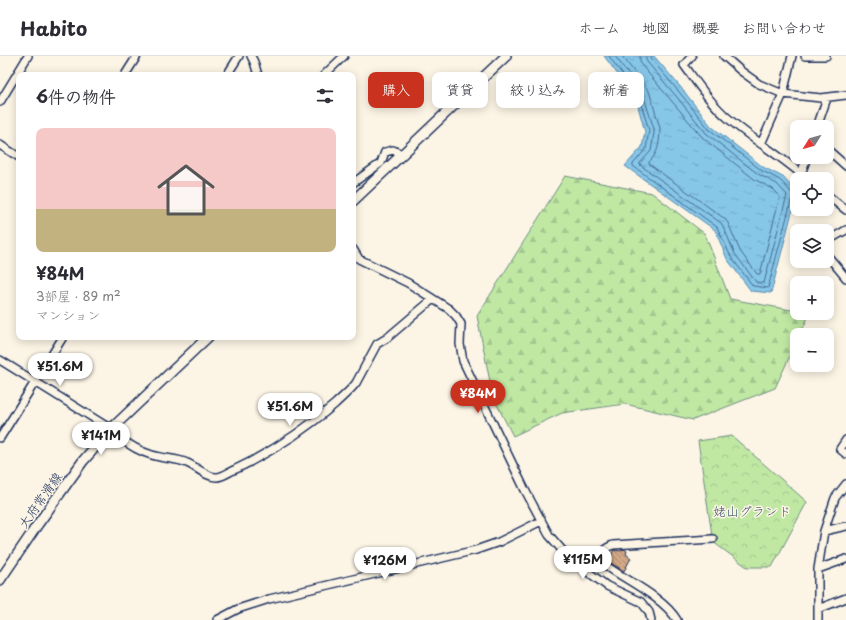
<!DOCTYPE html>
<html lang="ja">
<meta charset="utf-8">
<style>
:root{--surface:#fff;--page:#f2f2f3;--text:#2b2b33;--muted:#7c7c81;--line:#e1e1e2;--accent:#c8321e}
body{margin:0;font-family:"Playpen Sans","Klee One",sans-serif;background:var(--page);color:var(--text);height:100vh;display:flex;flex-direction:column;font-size:15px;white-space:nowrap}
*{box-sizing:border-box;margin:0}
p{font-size:13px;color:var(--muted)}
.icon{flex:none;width:22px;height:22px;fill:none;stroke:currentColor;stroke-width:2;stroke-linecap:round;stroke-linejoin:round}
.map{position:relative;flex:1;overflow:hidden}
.panel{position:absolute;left:16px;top:16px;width:340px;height:268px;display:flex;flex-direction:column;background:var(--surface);border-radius:8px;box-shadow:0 2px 10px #0003}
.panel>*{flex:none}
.hud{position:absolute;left:368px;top:16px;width:380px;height:36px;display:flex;gap:8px}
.needle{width:26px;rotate:233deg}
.fabs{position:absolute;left:790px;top:64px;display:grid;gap:8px}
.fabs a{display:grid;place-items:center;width:44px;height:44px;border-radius:8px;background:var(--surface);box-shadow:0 2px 10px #0003;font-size:20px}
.price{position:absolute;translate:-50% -34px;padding:0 9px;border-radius:14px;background:#fff;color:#222;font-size:13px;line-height:26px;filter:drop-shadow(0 1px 2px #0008)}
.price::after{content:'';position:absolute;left:50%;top:24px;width:12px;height:9px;margin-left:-6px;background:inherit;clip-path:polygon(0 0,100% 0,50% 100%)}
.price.active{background:var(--accent);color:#fff}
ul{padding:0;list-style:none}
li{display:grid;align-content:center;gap:8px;height:212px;padding:0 20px}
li+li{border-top:1px solid var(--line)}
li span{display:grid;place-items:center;height:124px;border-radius:8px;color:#555}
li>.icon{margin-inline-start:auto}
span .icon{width:72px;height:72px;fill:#fffc;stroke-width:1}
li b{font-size:17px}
h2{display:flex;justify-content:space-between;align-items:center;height:48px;padding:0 20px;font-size:17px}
.chip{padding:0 14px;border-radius:8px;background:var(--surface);box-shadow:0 2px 10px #0003;font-size:14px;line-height:36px}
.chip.active{background:var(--accent);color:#fff}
header{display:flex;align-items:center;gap:24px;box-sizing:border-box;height:56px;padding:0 20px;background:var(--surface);border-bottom:1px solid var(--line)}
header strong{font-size:19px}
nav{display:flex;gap:22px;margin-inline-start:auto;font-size:14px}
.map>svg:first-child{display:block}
.forest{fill:url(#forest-firs);stroke:#6e8c80}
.park{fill:url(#park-crowns);stroke:#6e8c80}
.water{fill:url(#water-ripples);stroke:#5b8ab0}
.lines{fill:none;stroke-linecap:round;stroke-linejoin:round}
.shore{stroke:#466b95;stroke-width:1}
.building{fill:url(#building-back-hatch);stroke:#1b2f5e}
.minor-casing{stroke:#1b2f5e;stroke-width:10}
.major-casing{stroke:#1b2f5e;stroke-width:12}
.minor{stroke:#fcf5e5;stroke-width:7}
.major{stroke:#fcf5e5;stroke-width:9}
.labels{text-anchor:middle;stroke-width:3;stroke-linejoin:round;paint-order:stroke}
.street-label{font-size:13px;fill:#1b2f5e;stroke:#fcf5e5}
.park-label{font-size:13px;fill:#3c546c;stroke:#fcf5e5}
</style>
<header>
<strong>Habito</strong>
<nav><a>ホーム</a><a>地図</a><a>概要</a><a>お問い合わせ</a></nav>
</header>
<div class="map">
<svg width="846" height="564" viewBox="0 0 846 564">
<defs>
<pattern id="forest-firs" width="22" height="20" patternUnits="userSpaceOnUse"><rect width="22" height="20" fill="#c0e8a3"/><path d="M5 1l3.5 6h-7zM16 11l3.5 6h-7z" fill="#a4c78f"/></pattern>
<pattern id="park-crowns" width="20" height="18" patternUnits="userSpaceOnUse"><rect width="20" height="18" fill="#c0e8a3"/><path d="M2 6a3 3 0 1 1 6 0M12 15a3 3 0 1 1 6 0" fill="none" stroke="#a4c78f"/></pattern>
<pattern id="water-ripples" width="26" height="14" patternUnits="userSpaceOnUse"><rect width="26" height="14" fill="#86c6e7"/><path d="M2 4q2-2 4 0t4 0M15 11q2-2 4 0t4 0" fill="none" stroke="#73aac9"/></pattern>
<pattern id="building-back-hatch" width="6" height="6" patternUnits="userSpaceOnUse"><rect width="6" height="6" fill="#d3a885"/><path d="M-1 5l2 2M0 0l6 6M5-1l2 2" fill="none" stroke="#aa8970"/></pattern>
</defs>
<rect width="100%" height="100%" fill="#fcf5e5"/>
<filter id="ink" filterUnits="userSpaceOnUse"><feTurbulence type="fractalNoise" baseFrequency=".025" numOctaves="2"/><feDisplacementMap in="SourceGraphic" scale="8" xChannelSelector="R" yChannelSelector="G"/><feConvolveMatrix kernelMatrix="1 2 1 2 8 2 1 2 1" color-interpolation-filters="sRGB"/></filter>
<g filter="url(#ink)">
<path class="forest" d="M565,120L652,137L705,178L730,243L797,255V257H810L800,279H797V285L775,332L693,364L625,348L562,357L513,380L493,341L477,260Z"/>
<path class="park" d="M732,380L807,446L772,511H747L713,486L698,385Z"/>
<path class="water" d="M604,0H654L683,34L711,70L763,111L783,121L797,137L771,237L751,235L727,203L715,174L625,110L642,91L645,76L636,43Z"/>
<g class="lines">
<path class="shore" d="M609,0L639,41L649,74L646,93L633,108V110L717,171L731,201L753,230L768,232L793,138L780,124L761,114L709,73L680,37L652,4L651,0
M615,0L643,38L654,73V77L651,95L640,107V109L721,167L723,170L735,198L756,226L764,227L787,139L777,128L758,118L706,77L676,40L648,7L646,4V0
M622,0L649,35L660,72C660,79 659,93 655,98C654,101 651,104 649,106V108L725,163L728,167L740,195L757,218H760L780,140L773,133L754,123L702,81L643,11L640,5V0"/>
</g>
<path class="building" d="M624,493L627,495L626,498L631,502L624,515L609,506L608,504L614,494L620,495L621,494Z"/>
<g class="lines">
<g class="minor-casing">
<path id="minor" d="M251,0L254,6L258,19
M692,0L684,9C698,28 711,48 729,63C754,85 783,101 807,123
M724,0L741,15L759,28L783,38L821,42L846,39
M805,0H826
M125,19L137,0
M227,19L239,0
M324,19L344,0
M0,46L28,0
M817,71L827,42
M761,88L783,38L792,0
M0,89L19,101
M827,93L846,110
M801,118L807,101
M353,127L381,107L385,96L393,94L402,98
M827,139L846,154
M827,185L846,174
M353,193L359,203L408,227L449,253L456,260L461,268L460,288L463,305L487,355L525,434L549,479L569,502L607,530L641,546L649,556L651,564
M827,199L846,222
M0,304L111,373
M110,374C115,379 121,384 127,387C136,393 149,399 160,401C169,403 178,403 187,407C195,410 208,422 217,421C223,421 230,415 236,413C271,396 305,374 335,348C342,341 350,335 356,327L377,288L387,282L433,243
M0,382L63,281
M846,384L840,393L846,398
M824,475L846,470
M818,513L846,503
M818,553L846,542
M217,564L238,553L269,543L476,494L499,486L541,465
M677,564C663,541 627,525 605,509C600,498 602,493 613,489L713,483
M818,564V513L824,475L835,442L846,428"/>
</g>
<g class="major-casing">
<path id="major" d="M353,145L506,0
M0,524L38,468L83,405L110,374L208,281"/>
</g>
<use href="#minor" class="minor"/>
<use href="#major" class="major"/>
</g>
</g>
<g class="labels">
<g class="street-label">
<text transform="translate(40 444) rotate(-55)" y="5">大府常滑線</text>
</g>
<g class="park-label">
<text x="752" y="460">姥山グランド</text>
</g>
</g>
</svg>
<div class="fabs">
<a><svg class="needle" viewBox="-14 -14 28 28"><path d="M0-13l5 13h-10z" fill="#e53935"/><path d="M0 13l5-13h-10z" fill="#7c7c81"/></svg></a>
<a><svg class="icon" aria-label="locate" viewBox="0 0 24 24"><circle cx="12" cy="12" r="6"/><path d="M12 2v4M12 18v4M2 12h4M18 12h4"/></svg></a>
<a><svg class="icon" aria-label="layers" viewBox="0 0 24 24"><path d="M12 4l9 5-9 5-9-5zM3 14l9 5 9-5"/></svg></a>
<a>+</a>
<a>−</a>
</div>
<b class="price" style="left:60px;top:331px">¥51.6M</b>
<b class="price active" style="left:478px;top:358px">¥84M</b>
<b class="price" style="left:290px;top:371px">¥51.6M</b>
<b class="price" style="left:101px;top:400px">¥141M</b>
<b class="price" style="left:583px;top:524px">¥115M</b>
<b class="price" style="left:385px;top:525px">¥126M</b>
<div class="hud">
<a class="chip active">購入</a>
<a class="chip">賃貸</a>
<a class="chip">絞り込み</a>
<a class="chip">新着</a>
</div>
<section class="panel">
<h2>6件の物件<svg class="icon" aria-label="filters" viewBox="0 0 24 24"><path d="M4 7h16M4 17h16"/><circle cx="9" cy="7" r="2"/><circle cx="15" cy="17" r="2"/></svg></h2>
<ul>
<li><span style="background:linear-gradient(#f6c9c9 65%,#c2b280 0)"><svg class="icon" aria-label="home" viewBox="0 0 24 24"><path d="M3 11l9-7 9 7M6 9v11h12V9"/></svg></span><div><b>¥84M</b><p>3部屋 · 89 m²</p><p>マンション</p></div></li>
</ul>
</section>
</div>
